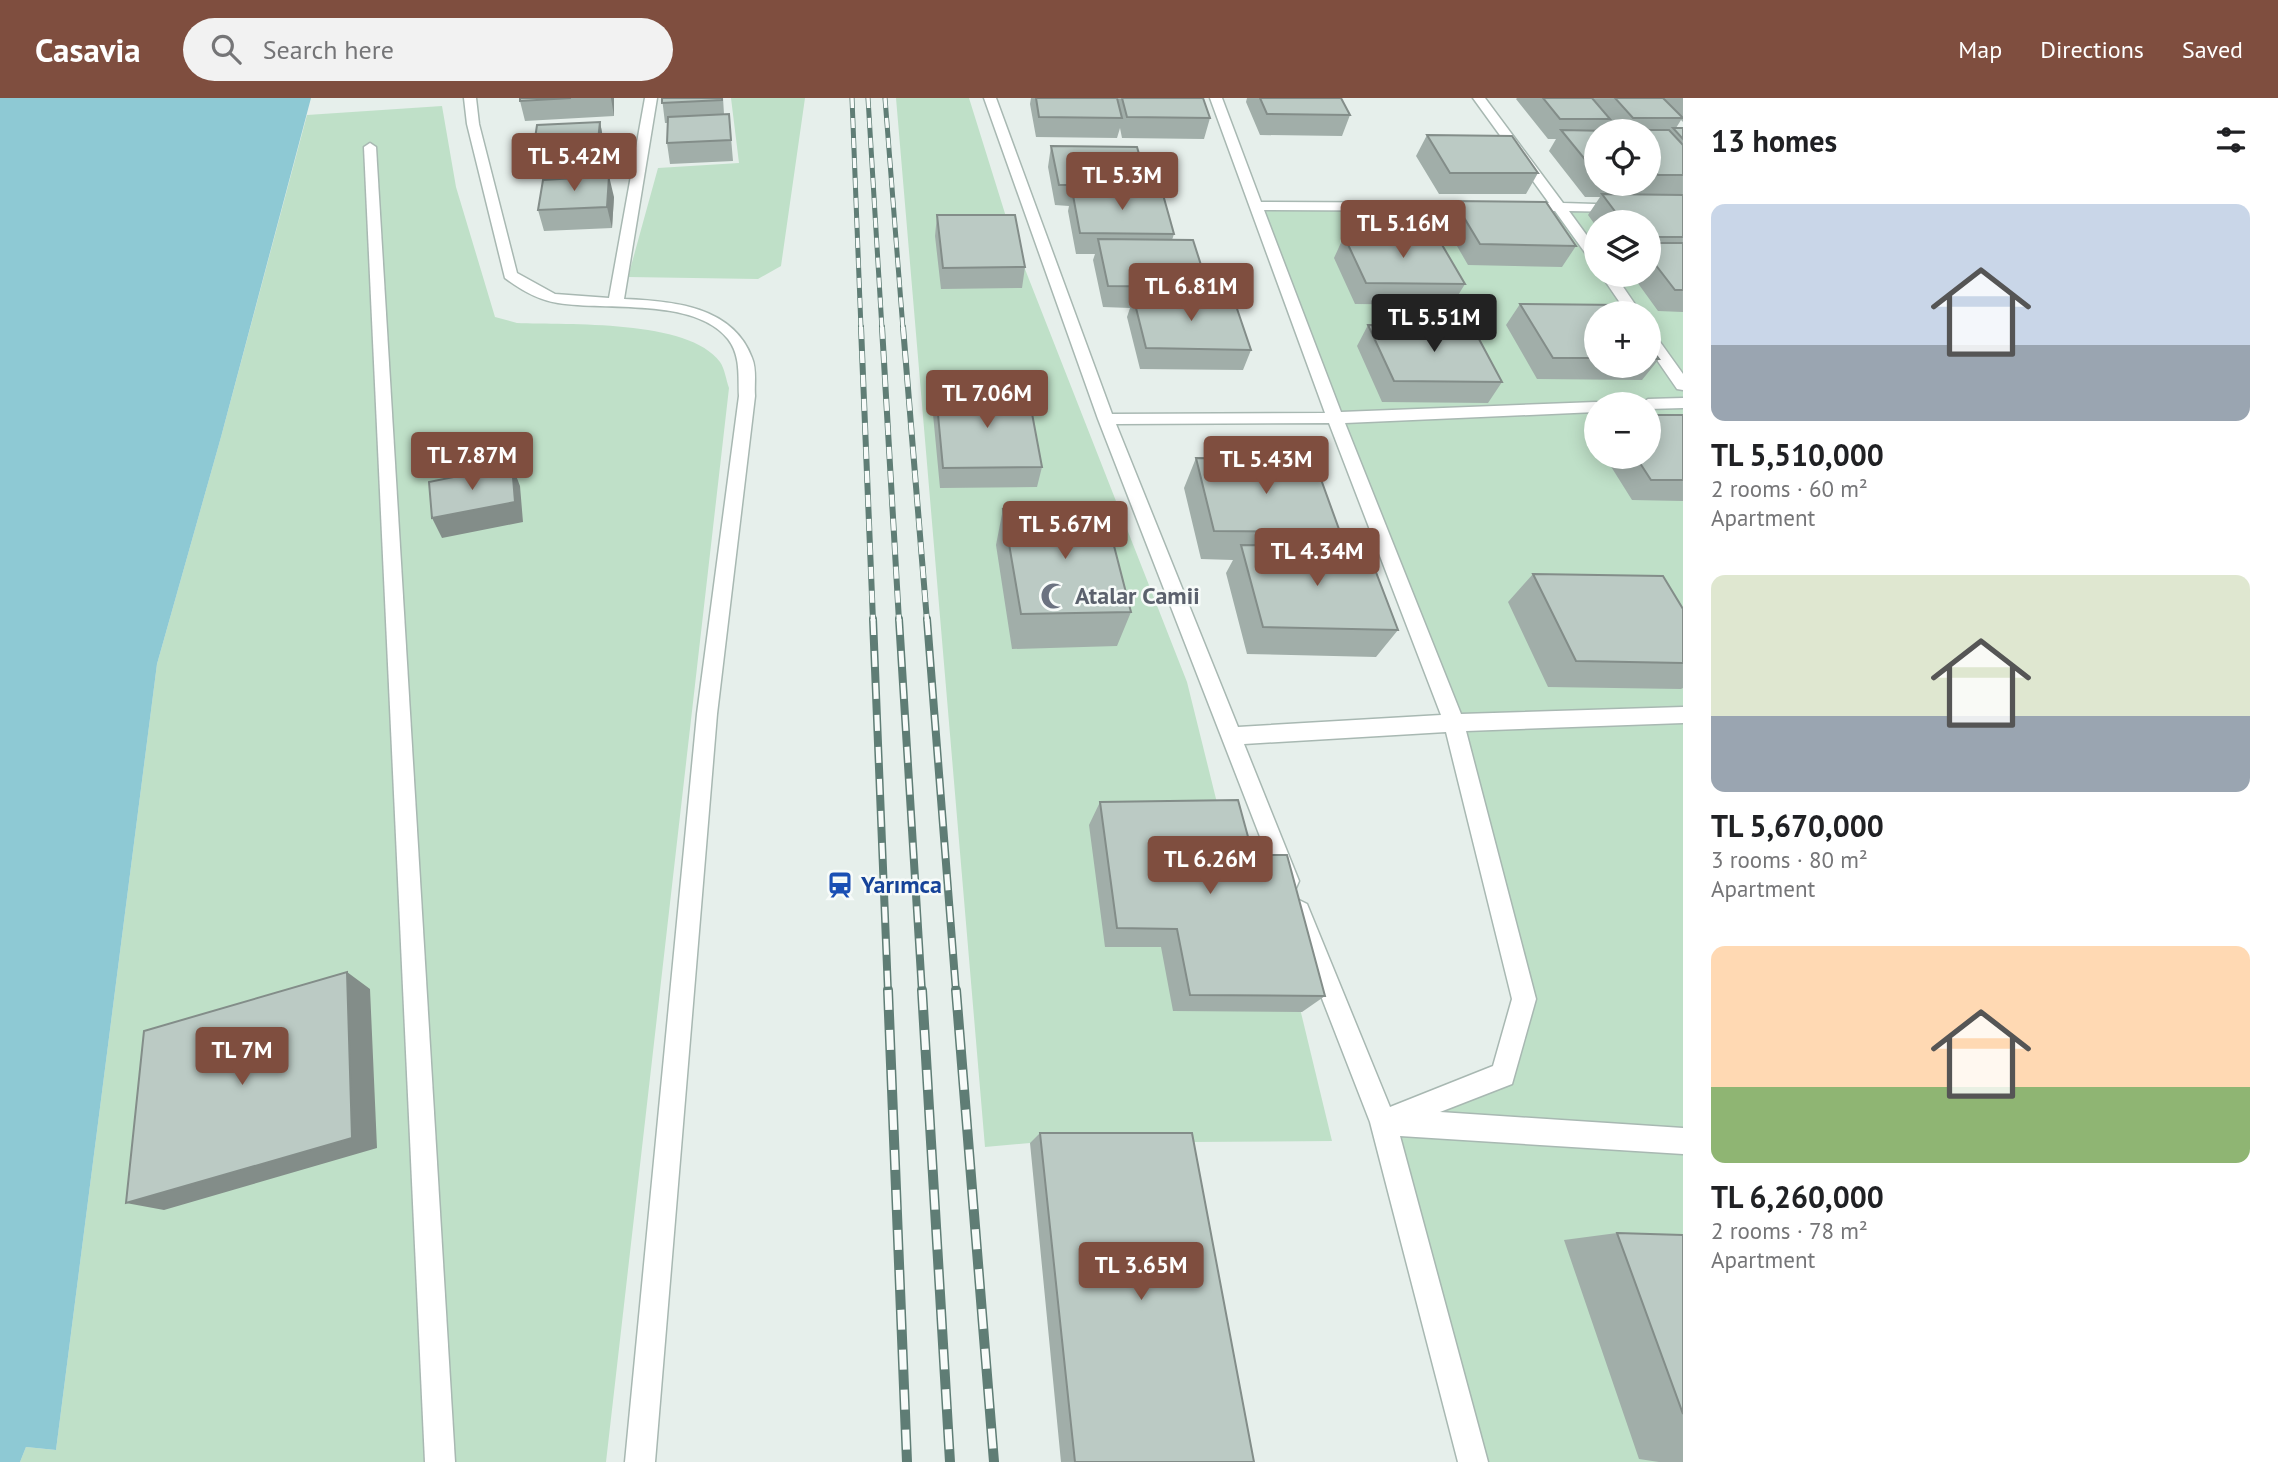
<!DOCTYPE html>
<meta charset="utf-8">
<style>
:root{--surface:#fff;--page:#f2f2f2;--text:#202124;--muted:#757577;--accent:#7f4e3f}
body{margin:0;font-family:"PT Sans",sans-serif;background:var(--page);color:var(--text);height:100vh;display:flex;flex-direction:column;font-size:26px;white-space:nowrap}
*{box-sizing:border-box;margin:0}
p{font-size:23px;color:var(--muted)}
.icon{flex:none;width:38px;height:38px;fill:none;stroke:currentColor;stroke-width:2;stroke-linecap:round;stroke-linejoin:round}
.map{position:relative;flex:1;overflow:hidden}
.panel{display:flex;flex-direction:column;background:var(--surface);width:595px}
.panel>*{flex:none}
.buttons{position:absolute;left:1584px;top:21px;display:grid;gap:14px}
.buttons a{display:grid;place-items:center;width:77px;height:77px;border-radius:50%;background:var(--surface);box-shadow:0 4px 18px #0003;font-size:35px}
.price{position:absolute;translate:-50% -60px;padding:0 16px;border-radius:7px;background:var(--accent);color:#fff;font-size:23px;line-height:46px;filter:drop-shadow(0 2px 4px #0008)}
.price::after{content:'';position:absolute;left:50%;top:42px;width:21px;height:16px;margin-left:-10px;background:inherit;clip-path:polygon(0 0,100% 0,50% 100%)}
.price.selected{background:#222;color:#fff}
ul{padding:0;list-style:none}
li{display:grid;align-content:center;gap:14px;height:371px;padding:0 28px}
li span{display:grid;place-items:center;height:217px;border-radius:14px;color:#555}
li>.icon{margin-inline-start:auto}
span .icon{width:126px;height:126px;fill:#fffc;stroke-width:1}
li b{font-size:30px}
h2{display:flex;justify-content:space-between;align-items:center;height:84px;padding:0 28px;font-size:30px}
header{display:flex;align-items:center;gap:42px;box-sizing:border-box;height:98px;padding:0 35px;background:var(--accent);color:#fff}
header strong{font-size:33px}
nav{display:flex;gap:38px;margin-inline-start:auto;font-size:24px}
.search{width:490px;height:63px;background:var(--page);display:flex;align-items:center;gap:18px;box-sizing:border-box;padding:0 24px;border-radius:38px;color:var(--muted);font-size:26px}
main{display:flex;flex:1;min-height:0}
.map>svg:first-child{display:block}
.green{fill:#bfe0c8;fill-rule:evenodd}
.water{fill:#8ec9d4}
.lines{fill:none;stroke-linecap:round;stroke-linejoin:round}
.pedestrian-casing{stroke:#a8b8b2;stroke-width:3}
.minor-casing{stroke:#a8b8b2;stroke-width:3}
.pedestrian{fill:#fff;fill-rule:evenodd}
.minor{fill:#fff;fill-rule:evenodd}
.rail-far3-casing{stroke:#5f7d75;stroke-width:5}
.rail-far2-casing{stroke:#5f7d75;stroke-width:6}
.rail-far1-casing{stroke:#5f7d75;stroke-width:8}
.rail-casing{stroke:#5f7d75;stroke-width:10}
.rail-far3{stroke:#f7fbf9;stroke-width:3.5;stroke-dasharray:10;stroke-linecap:butt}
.rail-far2{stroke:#f7fbf9;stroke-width:4.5;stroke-dasharray:12;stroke-linecap:butt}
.rail-far1{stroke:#f7fbf9;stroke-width:5;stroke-dasharray:16;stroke-linecap:butt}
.rail{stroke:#f7fbf9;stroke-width:7;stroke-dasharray:20;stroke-linecap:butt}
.wall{fill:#a1aea9;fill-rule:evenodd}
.shaded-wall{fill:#838d89}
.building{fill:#bbcac4;stroke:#838d89;stroke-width:2}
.labels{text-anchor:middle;stroke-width:5;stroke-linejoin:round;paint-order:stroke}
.worship-label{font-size:24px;font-weight:bold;fill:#5b616d;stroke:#f7fbf9;text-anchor:start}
.transit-label{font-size:24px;font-weight:bold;fill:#164399;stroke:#f7fbf9;text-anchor:start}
</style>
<header>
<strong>Casavia</strong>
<div class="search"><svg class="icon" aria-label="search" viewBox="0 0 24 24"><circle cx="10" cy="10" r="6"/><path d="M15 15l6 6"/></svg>Search here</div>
<nav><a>Map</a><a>Directions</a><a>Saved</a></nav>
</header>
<main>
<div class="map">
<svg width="1683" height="1364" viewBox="0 0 1683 1364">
<rect width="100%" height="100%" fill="#e6efeb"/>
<path class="green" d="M731,0H805L781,168L758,181L628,179L658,70L739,65Z
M896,0H969L1012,138L1187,584L1222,725L1268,778L1332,1043L1030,1045L985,1049Z
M442,8L456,89L495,219L517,225C567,227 689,221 720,264C725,271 726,282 729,290L606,1364H20L26,1349L56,1352L157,566L221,339L307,17Z
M1258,108L1683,110V1364H1473L1383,1024L1503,977L1524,901L1454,625ZM1596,124H1648V177H1596ZM1596,215H1648V268H1596ZM1596,306H1648V359H1596Z"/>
<path class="water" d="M0,0H311L221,339L157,566L56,1352L26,1349L20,1364H0Z"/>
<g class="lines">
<g class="pedestrian-casing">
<path id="pedestrian" d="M370,45L376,49L455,1364H425L364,49Z"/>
</g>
<g class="minor-casing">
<path id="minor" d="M464,0H476L479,26L517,175L555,196L609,200L645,0H657L624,201C672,203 733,208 752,260C757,272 754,286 755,298L717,616L655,1364H625L697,616L739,298C738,278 741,258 728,241C694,199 606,213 558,205C538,202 521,192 505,180L467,26Z
M984,0H996L1112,316L1325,315L1210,0H1222L1261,104L1478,105L1485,109L1478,113L1264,112L1341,314L1596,304L1602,306H1596V314L1345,325L1461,616L1683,609V625L1466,633L1536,901L1512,986L1440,1014L1683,1030V1056L1400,1038L1488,1364H1458L1370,1024L1288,813L1291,806L1299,802L1307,806L1390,1009L1493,968L1512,901L1446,634L1244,646L1299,783L1296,790L1288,793L1280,790L1098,321ZM1329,325L1441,617L1238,629L1116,326Z
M1473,0H1485L1563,105L1626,107V113L1621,114L1569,113L1596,150V164L1591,163L1555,113L1516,112L1514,109L1521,105H1549Z
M1601,177H1615L1641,215H1627Z
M1648,233L1653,234L1683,276V292L1677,291L1648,249Z
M1683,300V310L1648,311V306H1640L1648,301Z"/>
</g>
<use href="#pedestrian" class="pedestrian"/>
<use href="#minor" class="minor"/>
<g class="rail-far3-casing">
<path id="rail-far3" d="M852,0L861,231
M868,0L882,231
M885,0L903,231"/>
</g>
<g class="rail-far2-casing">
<path id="rail-far2" d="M861,229L873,523
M882,229L899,523
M903,229L927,523"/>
</g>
<g class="rail-far1-casing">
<path id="rail-far1" d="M873,521L888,894
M899,521L922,894
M927,521L956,894"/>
</g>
<g class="rail-casing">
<path id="rail" d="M888,892L907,1364
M922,892L950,1364
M956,892L994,1364"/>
</g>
<use href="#rail-far3" class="rail-far3"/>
<use href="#rail-far2" class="rail-far2"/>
<use href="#rail-far1" class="rail-far1"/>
<use href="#rail" class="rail"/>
</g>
<path class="wall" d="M520,0H614V18L525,23L520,3Z
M662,0H723L724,16H729L733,63L670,66L667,45V25H665Z
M1031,0H1203L1210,20L1204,41L1122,40L1120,30L1117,40L1036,39L1030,6Z
M1247,0H1341L1350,17L1342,38L1260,37L1246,4Z
M1517,0H1683V24L1681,22L1676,30H1683V214L1658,213L1632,177H1648V124H1596V128L1588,117L1600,99H1585L1549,53L1556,41H1548L1516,1ZM1607,26L1613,33H1648V86H1596V33H1603Z
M600,24L604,45L602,72L538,75L533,54Z
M1427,37L1538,75L1526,96H1439L1416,58Z
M1051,48L1148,87L1147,93L1174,136L1172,142L1208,189L1204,198L1251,252L1243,272L1140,271L1127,219L1130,210L1103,209L1093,162L1095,156H1076L1068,113L1069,108L1055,107L1048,69Z
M614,99L612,130L544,133L538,112Z
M1454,103L1576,148L1562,169L1468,167L1443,124Z
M937,117L1025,169L1022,190L941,191L935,138Z
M1344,138L1465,186L1452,207L1355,206L1334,160Z
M1520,206L1596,215V268H1648V246L1659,261L1642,282L1537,281L1506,227Z
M1368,227L1502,284L1488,305L1382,304L1357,248Z
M936,295L1042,369L1037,389L940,390L933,316Z
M1683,317V403L1632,402L1605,359H1648Z
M1596,332V343L1592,337Z
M1196,360L1340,434L1332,448L1398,532L1376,559L1247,556L1226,475L1233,462L1201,461L1184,390Z
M1003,411L1131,514L1117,548L1012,551L996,447Z
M1533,476L1683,511V590L1681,591L1548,589L1508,504Z
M1100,704L1253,757L1325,898L1302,914L1173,913L1161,849H1105L1089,727Z
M1040,1035L1254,1364H1061L1030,1045Z
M1617,1135L1683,1137V1364H1659L1639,1361L1564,1142Z"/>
<path class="shaded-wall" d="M611,0H614V18Z
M600,24L604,45L602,72L597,51Z
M609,78L614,99L612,130L607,109Z
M512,367L520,388L523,424L442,440L432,420Z
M347,874L370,891L377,1050L164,1112L126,1105Z"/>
<path class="building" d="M520,0H571L520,3Z
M662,0H722V2L662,5Z
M1036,0H1117L1122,20L1039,19Z
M1122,0H1203L1210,20L1127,19Z
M1260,0H1341L1350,17L1267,16Z
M1543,0H1592L1610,21H1560Z
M1615,0H1663L1683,20H1633Z
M729,16L731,42L667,45L668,19Z
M600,24L597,51L533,54L537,27Z
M1673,30H1683V41Z
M1561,32L1612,33H1596V75Z
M1618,32H1669L1683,47V77H1658L1648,66V33H1619Z
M1427,37L1512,38L1538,75H1450Z
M1051,48L1137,49L1148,87H1059Z
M609,78L607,109L538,112L543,82Z
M1072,92L1162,93L1174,136L1080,135Z
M1602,96L1683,97V139H1648V124H1623Z
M1454,103L1546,104L1576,148L1480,146Z
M937,117H1015L1025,169L943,170Z
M1344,138L1438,140L1465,186L1366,185Z
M1098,141L1193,142L1208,189L1108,188Z
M1648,145H1683V192H1675L1648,157Z
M1133,198L1233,199L1251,252L1146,250Z
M1520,206L1622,207L1627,215H1596V260H1553Z
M1368,227L1472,228L1502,284L1394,283Z
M1648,246L1659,261H1648Z
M1028,294L1042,369L943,370L936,295Z
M1648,317H1683V382H1651L1636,359H1648Z
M1196,360L1314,362L1340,434L1214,433Z
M512,367L515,404L432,420L429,384Z
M1104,409L1131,514L1021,516L1003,411Z
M1241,447L1366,448L1398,532L1263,529Z
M1533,476L1663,478L1683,511V565L1576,563Z
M1238,702L1253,757H1287L1325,898L1190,897L1177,831L1117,830L1100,704Z
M347,874L352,1040L126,1105L144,933Z
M1040,1035H1192L1254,1364H1075Z
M1617,1135L1683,1137V1316Z"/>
<defs>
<g id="mosque-bare" transform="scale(2.1)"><path d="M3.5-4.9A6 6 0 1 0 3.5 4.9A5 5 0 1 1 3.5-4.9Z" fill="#6b7280" stroke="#f7fbf9" stroke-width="2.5" paint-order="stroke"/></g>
<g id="station-bare" transform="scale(2.1)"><path d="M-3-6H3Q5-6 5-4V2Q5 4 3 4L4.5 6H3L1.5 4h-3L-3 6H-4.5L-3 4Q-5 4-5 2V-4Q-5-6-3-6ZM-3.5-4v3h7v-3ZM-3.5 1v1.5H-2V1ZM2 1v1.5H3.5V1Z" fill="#1a4fb4" stroke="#f7fbf9" stroke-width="2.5" paint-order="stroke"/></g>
</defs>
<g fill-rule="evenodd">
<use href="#mosque-bare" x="1054" y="498"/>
<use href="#station-bare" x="840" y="787"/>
</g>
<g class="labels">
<g class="worship-label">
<text x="1075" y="506">Atalar Camii</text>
</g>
<g class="transit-label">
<text x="861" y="795">Yarımca</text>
</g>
</g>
</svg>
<div class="buttons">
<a><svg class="icon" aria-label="locate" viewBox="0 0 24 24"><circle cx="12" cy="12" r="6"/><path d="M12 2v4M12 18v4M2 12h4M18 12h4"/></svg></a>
<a><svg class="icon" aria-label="layers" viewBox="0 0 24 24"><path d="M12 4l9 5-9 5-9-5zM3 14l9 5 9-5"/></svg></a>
<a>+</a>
<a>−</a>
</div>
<b class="price" style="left:574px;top:95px">TL 5.42M</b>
<b class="price" style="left:1122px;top:114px">TL 5.3M</b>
<b class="price" style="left:1403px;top:162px">TL 5.16M</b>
<b class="price" style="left:1191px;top:225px">TL 6.81M</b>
<b class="price selected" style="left:1434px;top:256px">TL 5.51M</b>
<b class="price" style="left:987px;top:332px">TL 7.06M</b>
<b class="price" style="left:472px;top:394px">TL 7.87M</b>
<b class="price" style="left:1266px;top:398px">TL 5.43M</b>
<b class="price" style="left:1065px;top:463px">TL 5.67M</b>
<b class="price" style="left:1317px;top:490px">TL 4.34M</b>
<b class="price" style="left:1210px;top:798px">TL 6.26M</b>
<b class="price" style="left:242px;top:989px">TL 7M</b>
<b class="price" style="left:1141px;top:1204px">TL 3.65M</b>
</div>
<section class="panel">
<h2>13 homes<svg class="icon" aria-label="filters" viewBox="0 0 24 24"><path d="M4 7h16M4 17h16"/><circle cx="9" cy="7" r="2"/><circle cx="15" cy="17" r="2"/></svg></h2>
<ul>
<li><span style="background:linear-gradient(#c9d6e8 65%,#9aa5b1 0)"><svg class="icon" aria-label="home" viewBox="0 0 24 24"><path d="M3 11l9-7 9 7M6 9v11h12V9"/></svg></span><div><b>TL 5,510,000</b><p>2 rooms · 60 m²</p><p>Apartment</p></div></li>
<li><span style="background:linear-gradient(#dfe7d0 65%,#9aa5b1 0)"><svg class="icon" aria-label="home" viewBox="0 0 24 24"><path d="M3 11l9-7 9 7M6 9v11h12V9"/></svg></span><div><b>TL 5,670,000</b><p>3 rooms · 80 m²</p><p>Apartment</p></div></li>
<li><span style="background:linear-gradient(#ffd9b3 65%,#8fb573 0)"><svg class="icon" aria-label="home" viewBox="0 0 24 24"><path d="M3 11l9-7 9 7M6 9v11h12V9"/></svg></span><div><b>TL 6,260,000</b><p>2 rooms · 78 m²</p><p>Apartment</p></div></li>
</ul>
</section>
</main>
